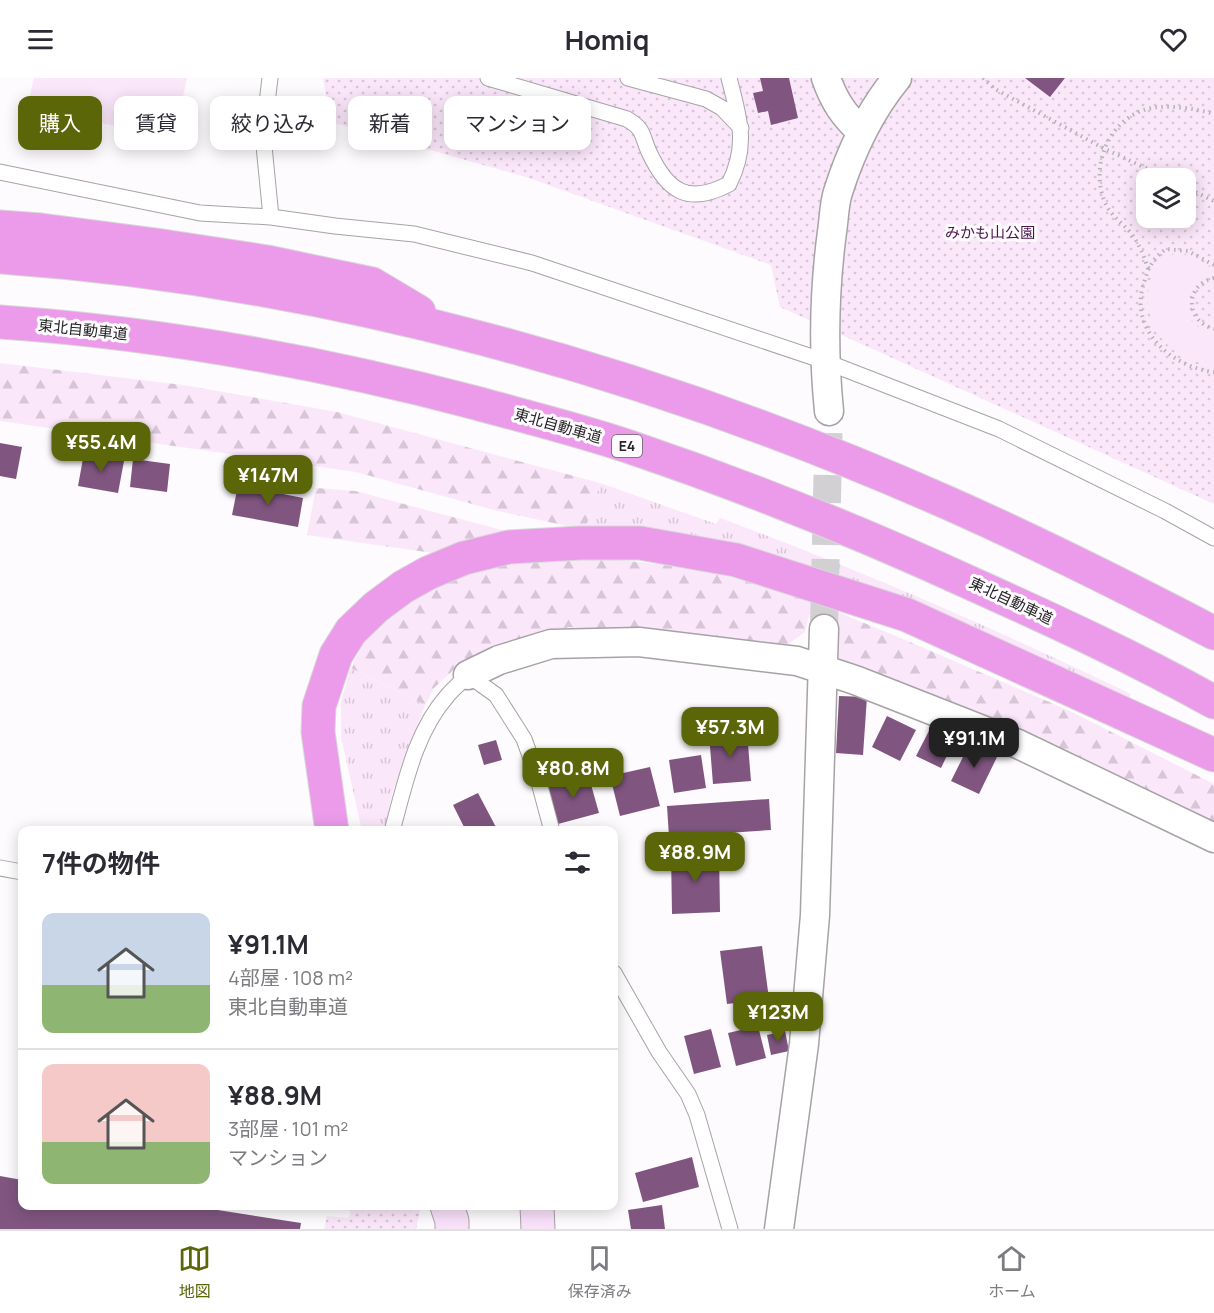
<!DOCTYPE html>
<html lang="ja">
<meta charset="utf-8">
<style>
:root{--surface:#fff;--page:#f2f2f3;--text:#2b2b33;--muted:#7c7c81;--line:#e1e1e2;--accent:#5b6609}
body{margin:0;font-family:Manrope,"Noto Sans JP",sans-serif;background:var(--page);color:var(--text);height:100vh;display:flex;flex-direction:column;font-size:22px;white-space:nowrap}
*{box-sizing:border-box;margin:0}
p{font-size:20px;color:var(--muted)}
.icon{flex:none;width:33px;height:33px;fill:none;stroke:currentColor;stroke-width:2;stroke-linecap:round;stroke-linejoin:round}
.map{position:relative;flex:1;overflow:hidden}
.side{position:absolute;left:18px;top:748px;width:600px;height:384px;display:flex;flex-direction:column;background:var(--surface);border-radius:12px;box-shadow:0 3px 15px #0003}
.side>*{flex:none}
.guide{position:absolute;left:18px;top:18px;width:600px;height:54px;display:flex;gap:12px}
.tools{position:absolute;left:1136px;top:90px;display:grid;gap:12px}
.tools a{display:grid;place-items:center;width:60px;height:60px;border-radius:12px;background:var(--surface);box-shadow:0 3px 15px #0003;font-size:30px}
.price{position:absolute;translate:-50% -51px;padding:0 14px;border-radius:12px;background:var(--accent);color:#fff;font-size:20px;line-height:39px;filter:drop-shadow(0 2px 3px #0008)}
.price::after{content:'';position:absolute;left:50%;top:36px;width:18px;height:14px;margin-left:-9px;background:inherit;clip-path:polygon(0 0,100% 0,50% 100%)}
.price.active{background:#222;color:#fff}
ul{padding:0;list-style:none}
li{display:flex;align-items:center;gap:18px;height:150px;padding:0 24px}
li+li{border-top:2px solid var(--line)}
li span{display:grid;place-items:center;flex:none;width:168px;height:120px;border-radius:12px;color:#555}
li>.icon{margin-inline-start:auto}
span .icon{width:72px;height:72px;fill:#fffc;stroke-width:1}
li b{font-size:26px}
h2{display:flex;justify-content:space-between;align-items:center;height:72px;padding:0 24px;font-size:26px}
.chip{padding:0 21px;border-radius:12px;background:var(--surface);box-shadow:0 3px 15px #0003;font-size:21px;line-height:54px}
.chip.active{background:var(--accent);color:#fff}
header{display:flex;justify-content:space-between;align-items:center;height:78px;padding:0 24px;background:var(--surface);font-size:27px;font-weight:700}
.menu{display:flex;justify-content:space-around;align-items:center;height:84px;border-top:2px solid var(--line);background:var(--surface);font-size:16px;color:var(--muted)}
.menu a{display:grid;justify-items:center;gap:3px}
.menu .active{color:var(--accent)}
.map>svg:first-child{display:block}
.grass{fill:url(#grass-tufts)}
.forest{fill:url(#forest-firs)}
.park{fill:url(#park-dots);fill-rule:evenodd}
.garden{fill:#fbe7fa}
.building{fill:#805680}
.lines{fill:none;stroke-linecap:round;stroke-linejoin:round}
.street-tunnel{stroke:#d2d0d2;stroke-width:28;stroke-dasharray:28 14;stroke-linecap:butt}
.lane-casing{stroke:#a6a3a5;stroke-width:17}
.street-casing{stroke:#a6a3a5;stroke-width:31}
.secondary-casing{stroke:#a6a3a5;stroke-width:35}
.highway-casing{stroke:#d8d8d8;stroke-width:35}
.path{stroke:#b4b2b4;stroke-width:4;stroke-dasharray:1.5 4.5;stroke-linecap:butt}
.lane{stroke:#fff;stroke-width:15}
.street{stroke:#fff;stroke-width:28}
.secondary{stroke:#f9e1f9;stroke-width:33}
.highway{stroke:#eb9bea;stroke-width:33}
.labels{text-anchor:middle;stroke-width:6;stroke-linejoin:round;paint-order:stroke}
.shield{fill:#fdfbfd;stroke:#666566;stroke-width:1.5}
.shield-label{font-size:14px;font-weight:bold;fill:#262526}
.park-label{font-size:15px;fill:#49124b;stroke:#fdfbfd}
.street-label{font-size:15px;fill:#262526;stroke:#fdfbfd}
</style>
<header><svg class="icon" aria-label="menu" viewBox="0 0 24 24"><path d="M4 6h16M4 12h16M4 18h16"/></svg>Homiq<svg class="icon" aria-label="heart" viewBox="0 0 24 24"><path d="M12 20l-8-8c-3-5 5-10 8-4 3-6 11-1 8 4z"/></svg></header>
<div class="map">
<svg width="1214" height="1151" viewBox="0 0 1214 1151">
<defs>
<pattern id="grass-tufts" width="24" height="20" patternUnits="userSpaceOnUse" patternTransform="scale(1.5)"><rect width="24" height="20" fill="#fbe7fa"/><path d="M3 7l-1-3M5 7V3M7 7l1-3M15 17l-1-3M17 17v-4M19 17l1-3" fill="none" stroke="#d7c6d6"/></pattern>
<pattern id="forest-firs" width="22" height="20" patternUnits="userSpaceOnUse" patternTransform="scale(1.5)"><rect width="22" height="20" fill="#fbe7fa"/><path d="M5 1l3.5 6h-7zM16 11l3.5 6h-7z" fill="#d7c6d6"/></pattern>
<pattern id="park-dots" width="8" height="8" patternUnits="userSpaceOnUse" patternTransform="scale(1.5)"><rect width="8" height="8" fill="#fbe7fa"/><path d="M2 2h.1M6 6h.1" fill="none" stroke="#d7c6d6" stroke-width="1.8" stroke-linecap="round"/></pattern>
</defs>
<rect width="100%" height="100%" fill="#fdfbfd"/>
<path class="grass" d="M600,405L716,446L720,440C860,492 996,551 1131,616L1127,623L919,531L585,452Z
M351,590L425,627L393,712L384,753H362L341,659V623Z"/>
<path class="forest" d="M0,285L183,307L337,334L600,405L585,452L494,432L356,394L0,343Z
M316,410L355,413L513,455L433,475L307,457Z
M575,477L700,491L796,517L903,561L1070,633L1214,706V750L832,586L829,544L809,537L805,554L784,569L773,571L569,549L519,563L460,586L434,610L425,627L351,590L368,556L420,508L486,485Z"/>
<path class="park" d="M323,0H1214V426L780,229L771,187L526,99L331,44ZM1146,100H1185V140H1146Z
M351,1128H421L416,1151H324L327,1138L349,1140Z"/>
<path class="garden" d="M34,0H187L174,60L27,30Z
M1177,175L1186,177L1214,191V196C1176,206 1180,253 1214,254V287C1169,284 1136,243 1152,199C1157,186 1163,179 1177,175Z"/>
<path class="building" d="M760,0H789L798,40L771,47L768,33L758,35L753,15L763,13Z
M1025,0H1065L1050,19Z
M0,365L22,369L16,401L0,398Z
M84,375L124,383L118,415L78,408Z
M133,381L170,386L167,414L130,409Z
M238,407L303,420L298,449L232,437Z
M839,618L867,619L863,677L836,675Z
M887,638L916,652L900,683L872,669Z
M932,647L956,659L941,690L916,678Z
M747,654L751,703L713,706L709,656Z
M496,662L502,682L484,687L478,667Z
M970,665L997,679L979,716L951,703Z
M701,677L706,710L674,715L669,682Z
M650,689L660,728L620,738L610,698Z
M588,696L599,735L558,746L547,708Z
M478,715L498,753H466L453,727Z
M769,721L771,752L669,759L667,728Z
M719,774L720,834L672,836L671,775Z
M762,868L769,921L727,926L720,873Z
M758,948L766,980L736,988L728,955Z
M711,951L721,989L694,996L684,958Z
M785,953L789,973L771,977L767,957Z
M692,1079L699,1109L643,1124L635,1095Z
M0,1098L22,1102V1128H192L301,1145L300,1151H0Z
M662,1127L665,1151H631L628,1132Z"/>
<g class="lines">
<path class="street-tunnel" d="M824,551L829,333"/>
<g class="lane-casing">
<path id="lane" d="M270,0L263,58L271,139
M488,0L627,41C645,52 641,56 649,74C668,115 689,127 729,106C749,66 739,40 729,0
M628,0L706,21L722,30L741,50
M0,94L200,135L271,139L335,148L414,156L532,185L824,283L999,351L1165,433L1214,460
M392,753C405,706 415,654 448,617C454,610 461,604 468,597L496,617L524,661L537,697L552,753
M0,790L22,794
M614,895L659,974L688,1016L697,1037L730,1151"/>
</g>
<g class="street-casing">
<path id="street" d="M826,0C834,23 844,38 862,54
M829,333C823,273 824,214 832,154C834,141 834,126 838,114C851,73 870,33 897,0
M468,597L499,582L551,566L639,564L797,583L855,602L1018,666L1214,760
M779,1151L804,966L815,837L824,551"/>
</g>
<g class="secondary-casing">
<path id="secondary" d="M447,1128L452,1143V1151
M537,1128L538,1151"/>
</g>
<g class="highway-casing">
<path id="highway" d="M0,149L41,152L156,167L267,184L372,206L419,234
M0,179C327,202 649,293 948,425C1038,465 1126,509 1214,555
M0,244C160,255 320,284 476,325C527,339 580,352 630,369C748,409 864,456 977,508C1057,544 1137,581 1214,624
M332,753L318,654L319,628L336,577L351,553L376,529L403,509L428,495L464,480L509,469L580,465H640L736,482L907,537L1214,677"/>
</g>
<path class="path" d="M983,0L995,11L1105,71L1167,100
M1185,109L1214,123
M1214,187L1188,173L1166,171C1153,180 1148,190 1144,205C1128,251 1171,289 1214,294
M1148,191C1144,178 1139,165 1130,154C1120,143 1109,136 1104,122C1089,82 1114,32 1159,29C1177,28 1197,31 1214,36
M1214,200C1184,207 1185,243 1214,251"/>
<use href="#lane" class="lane"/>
<use href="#street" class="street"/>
<use href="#secondary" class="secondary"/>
<use href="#highway" class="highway"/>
</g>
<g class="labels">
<rect class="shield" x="612" y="357" width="30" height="22" rx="4.5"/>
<g class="shield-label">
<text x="627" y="373">E4</text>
</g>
<g class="park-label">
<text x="990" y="160">みかも山公園</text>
</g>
<g class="street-label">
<text transform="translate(83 252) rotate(6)" y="5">東北自動車道</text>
<text transform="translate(558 348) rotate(16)" y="5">東北自動車道</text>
<text transform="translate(1011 523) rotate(25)" y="5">東北自動車道</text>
</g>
</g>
</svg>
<div class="tools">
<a><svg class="icon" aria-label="layers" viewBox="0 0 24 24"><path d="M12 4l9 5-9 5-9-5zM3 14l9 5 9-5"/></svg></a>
</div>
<b class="price" style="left:101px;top:395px">¥55.4M</b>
<b class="price" style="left:268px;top:428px">¥147M</b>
<b class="price" style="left:730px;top:680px">¥57.3M</b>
<b class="price active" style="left:974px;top:691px">¥91.1M</b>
<b class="price" style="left:573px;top:721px">¥80.8M</b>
<b class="price" style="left:695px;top:805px">¥88.9M</b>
<b class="price" style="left:778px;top:965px">¥123M</b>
<div class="guide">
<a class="chip active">購入</a>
<a class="chip">賃貸</a>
<a class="chip">絞り込み</a>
<a class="chip">新着</a>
<a class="chip">マンション</a>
</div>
<section class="side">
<h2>7件の物件<svg class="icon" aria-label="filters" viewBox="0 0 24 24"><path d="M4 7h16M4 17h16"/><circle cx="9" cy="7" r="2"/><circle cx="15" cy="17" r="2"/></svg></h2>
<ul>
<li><span style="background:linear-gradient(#c9d6e8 60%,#8fb573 0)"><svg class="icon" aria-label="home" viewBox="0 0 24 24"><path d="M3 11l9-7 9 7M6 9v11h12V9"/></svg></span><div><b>¥91.1M</b><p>4部屋 · 108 m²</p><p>東北自動車道</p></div></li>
<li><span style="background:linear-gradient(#f6c9c9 65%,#8fb573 0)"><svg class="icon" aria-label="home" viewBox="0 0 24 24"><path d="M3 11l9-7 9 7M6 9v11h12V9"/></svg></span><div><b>¥88.9M</b><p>3部屋 · 101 m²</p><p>マンション</p></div></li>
</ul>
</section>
</div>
<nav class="menu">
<a class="active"><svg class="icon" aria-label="map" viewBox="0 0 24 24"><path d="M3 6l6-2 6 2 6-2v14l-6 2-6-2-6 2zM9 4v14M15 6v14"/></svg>地図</a>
<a><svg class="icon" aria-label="saved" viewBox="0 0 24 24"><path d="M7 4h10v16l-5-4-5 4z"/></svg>保存済み</a>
<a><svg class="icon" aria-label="home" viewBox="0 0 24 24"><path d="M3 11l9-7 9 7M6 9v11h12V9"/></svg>ホーム</a>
</nav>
